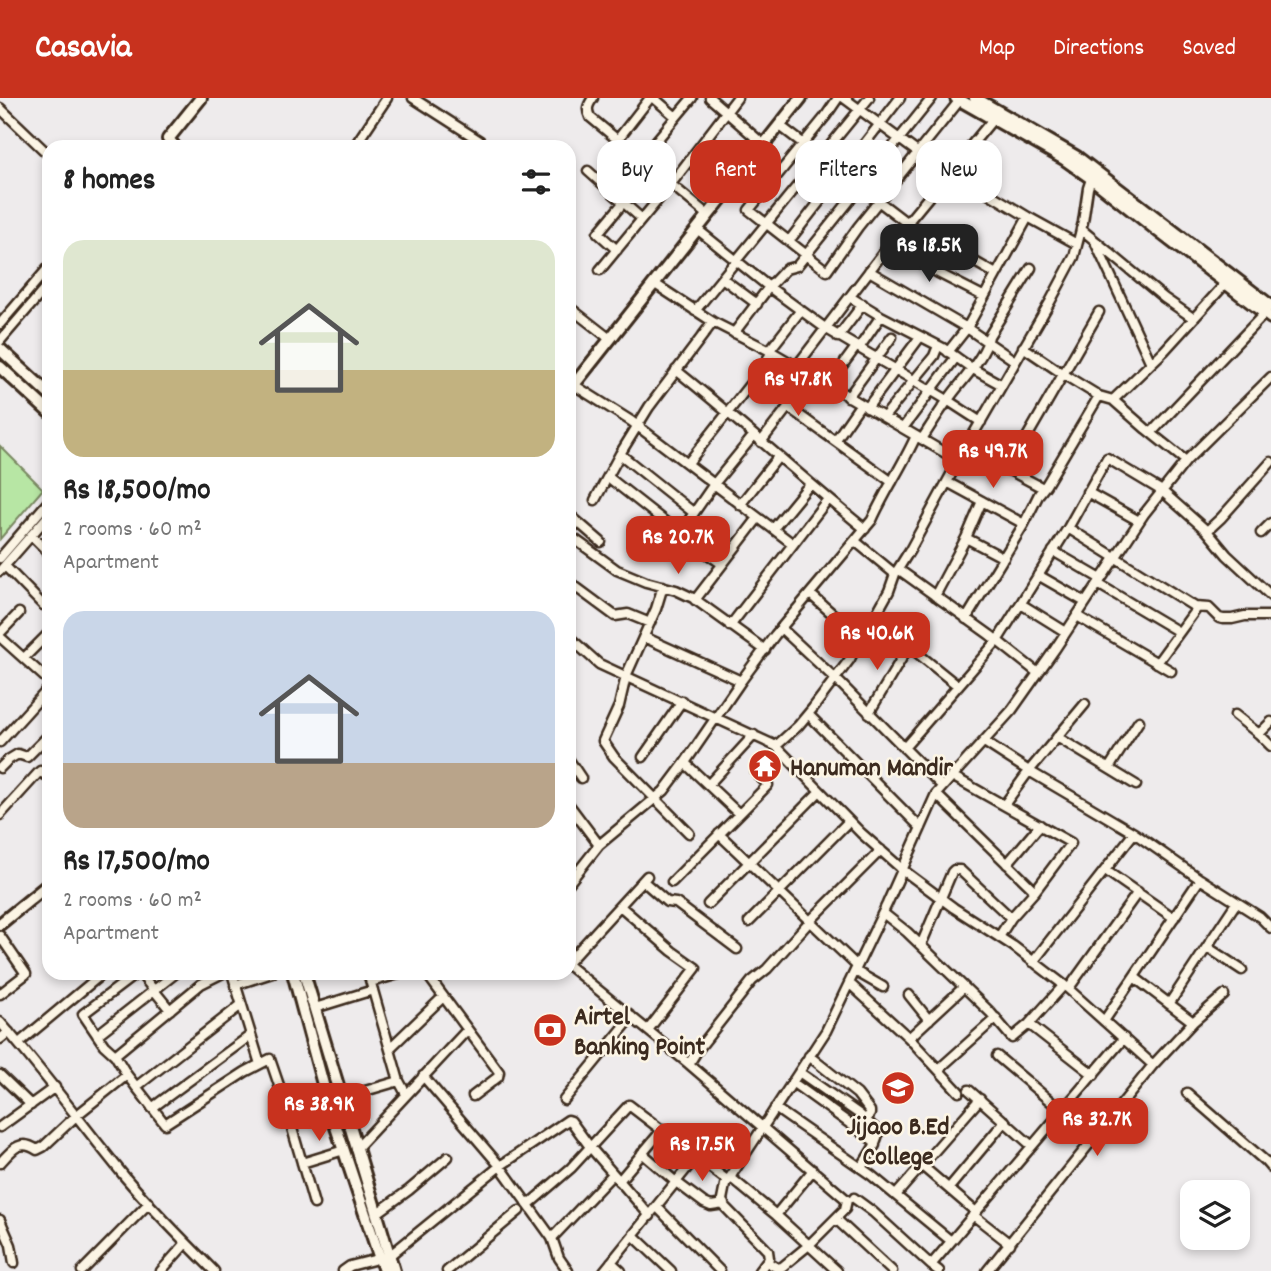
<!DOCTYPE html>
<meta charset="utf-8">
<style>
:root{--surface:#fff;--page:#f2f2f2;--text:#222;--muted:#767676;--accent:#c8321e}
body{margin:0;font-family:Dekko,sans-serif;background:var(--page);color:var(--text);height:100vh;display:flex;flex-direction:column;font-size:26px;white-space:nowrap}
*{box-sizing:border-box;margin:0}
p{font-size:23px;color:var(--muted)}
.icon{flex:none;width:38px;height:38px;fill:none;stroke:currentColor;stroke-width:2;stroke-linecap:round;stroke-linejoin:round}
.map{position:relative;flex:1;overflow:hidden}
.panel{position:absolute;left:42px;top:42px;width:534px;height:840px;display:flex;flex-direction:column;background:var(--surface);border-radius:21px;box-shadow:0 4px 10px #0003}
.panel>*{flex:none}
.guide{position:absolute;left:597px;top:42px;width:569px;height:63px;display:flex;gap:14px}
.controls{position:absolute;left:1180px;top:1082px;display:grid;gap:14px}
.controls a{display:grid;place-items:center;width:70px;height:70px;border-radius:14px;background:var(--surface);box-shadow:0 4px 10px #0003;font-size:35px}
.price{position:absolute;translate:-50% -60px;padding:0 16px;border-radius:14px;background:var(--accent);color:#fff;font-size:23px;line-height:46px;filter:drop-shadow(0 2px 4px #0008)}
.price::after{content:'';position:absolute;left:50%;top:42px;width:21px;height:16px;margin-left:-10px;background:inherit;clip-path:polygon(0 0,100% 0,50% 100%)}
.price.current{background:#222;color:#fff}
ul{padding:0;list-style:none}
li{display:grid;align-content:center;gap:14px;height:371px;padding:0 21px}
li span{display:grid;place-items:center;height:217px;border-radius:21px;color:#555}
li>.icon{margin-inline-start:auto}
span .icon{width:126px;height:126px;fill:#fffc;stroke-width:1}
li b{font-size:30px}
h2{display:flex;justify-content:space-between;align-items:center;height:84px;padding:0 21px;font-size:30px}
.chip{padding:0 24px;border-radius:21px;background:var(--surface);box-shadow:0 4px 10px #0003;font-size:24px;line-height:63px}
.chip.current{background:var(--accent);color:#fff}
header{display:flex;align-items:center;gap:42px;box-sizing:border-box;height:98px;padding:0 35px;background:var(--accent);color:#fff}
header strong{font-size:33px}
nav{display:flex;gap:38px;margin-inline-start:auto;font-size:24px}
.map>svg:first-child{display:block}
.park{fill:#b7e6a4;stroke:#798861;stroke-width:2}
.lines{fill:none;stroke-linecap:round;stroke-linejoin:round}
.minor-casing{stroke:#3b2a1e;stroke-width:13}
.major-casing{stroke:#3b2a1e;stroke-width:16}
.minor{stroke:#fcf5e5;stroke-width:8}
.major{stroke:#fcf5e5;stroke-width:10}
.labels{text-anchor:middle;stroke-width:5;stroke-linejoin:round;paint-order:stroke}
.poi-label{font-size:26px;font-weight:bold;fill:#3b2a1e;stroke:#fcf5e5;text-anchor:start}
</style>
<header>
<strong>Casavia</strong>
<nav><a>Map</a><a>Directions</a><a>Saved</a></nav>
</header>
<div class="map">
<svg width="1271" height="1173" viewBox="0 0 1271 1173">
<rect width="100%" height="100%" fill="#eeebec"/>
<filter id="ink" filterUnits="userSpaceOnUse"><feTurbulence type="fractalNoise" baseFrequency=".0143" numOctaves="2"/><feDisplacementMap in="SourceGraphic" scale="14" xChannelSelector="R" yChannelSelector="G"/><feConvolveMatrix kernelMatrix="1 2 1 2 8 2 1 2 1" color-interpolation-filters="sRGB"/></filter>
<g filter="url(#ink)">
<path class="park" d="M0,348L43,391L0,441Z"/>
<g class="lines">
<g class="minor-casing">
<path id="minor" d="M413,0L480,43L476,49
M593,0C588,7 586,11 590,19L708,117
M654,0L676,19
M710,0L763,46
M838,0L825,19L749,112L827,173L858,129L960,2
M844,0L917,54
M0,10L49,57
M779,27L907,125L996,176
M618,41L650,0
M354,49L387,0
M641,61L692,0
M950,72L1028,119L1077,146
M588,73L642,121
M697,131L769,189L825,230L944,300L981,324
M1081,131L1164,200L1193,220
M789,143L900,0
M1096,146L1151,265
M890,147L938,175L983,198
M617,152L598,135L623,105
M600,172L671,86L737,0
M869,173L967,230L1015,263
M722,180L757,206
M655,186L713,224L772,254L959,363
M850,199L881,218L943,250L973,271L1002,287
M569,209L610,241
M695,213L869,0
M0,226L49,169
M734,235L769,189L786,171L797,168L932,0
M838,239L863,206
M0,243L49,186
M1023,249L1063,276L1099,298L1113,302L1146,331L1186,363
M859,250L881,218
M769,253L801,212
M948,254L967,230L1028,119
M796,269L893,142L993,21
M676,272C741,324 801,379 865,431
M574,287L631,323L793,446
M828,287L856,249
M848,299L892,239
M1113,302L1164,253L1226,185
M788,309L892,384
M867,310L920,239
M884,319L934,258L938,248
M903,330L956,259
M1151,335L1265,215
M922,341C933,324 944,306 957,290C967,278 987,254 989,238L1031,170
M835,343L860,307
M761,344L812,278
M966,349L1043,390
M620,356L694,415
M688,365L758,276L772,254
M1008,372L1099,214
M608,379L692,445L722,466
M947,384L1024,426
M1087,394L1139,423
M595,402L620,356L649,309L713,224
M740,407L778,359
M569,421L572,419L601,444
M1068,430L1195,509L1209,510L1219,520L1223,521H1232L1245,518H1271
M773,431L810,386
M1207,433L1221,420L1271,364
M680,435L714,386L754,337
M1261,435L1271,425
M31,437L49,455
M569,437L617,472L646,484L676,492L693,500L765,552
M966,440L1004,460
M855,443L895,476
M1053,453L1101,481
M0,460L49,403
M5,468L43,507
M898,471L990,537L1038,575
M0,473L49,417
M1038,477L1085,504
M569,484L615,518L628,516L650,525
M1098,486L1179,534
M663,488L656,511L626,578L619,608L603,643L614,659L689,735
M810,496L860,540
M935,498L966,440L982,403
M695,502L758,420
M1021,506L1066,534
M1077,518L1171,573
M874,520L958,588
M966,521L1024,426L1039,396L1046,387L1099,298
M730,528L828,401
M782,531L842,587L942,688
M0,535L19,515
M0,539L49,583
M569,539L599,566L776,648L861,735L903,772L954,810L1013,848L1064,887L1153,967
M644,539L741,583
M24,560L49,535
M1157,565L1197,510
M869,615L909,548
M808,616L921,730
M1235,617L1259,636L1271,648
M1259,636L1271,624
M1057,639L1136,687
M0,644L49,590
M984,644L1029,673L1134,735L1200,781L1260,819L1271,830
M776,648L798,628L813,610L850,561L860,540L874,520L889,493L895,476L910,452L966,349L1050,204L1074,159L1083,124L1088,90L1092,78
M904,650L997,543L1068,430L1107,360L1162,393L1207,433L1227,457L1271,498
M643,659L682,603
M569,662L581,680
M685,665L739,716
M0,670L8,662L18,656L27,659L49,637
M1109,670L1139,623
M952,678L1071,745L1035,793L1011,820L999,839
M709,686L754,637
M936,696L1035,793
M569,707L599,747
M1004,707L1029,673L1085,606
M0,717L40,673L45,677L49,673
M719,736L857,868
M1007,766L1040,727
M1105,772L1174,820
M643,783L667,804L676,805L737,851
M672,784L768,687L756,675
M569,785L599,747L664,693L682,669L741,583L775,537L872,422C885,393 903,367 916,338
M708,806L819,694
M620,808L672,853L696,870L648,932
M883,815L907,834L990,914L1012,940L1029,926L1064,887
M749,824L849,723
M0,838L26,876L0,896
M921,847L952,774L954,772H960L1011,820
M1207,849L1242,872
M569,863L647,778
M1033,864L1134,735
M569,868L689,966L847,1102L845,1111L809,1147L782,1169L777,1170L767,1164
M855,873L883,889
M137,875L83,916L104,947L115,957L127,977L165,1026L245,974L270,961L282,996L314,1106
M140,875L170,912
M232,875L260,966
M368,875L399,983L406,996
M426,875L499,974L498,979L473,998
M1134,879L1193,924
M371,884L402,875
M849,885L909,940L959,994
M235,887L272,875
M1069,890L1138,794
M909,897L929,922
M1169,906L1236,805
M315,910L373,892
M1104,923L1200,781
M0,924C44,974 83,1028 125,1079C153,1112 183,1142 214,1173
M1029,926L1094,977
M97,937L176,875
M909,940L964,889
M0,941L9,934
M19,945L103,875
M390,950L443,899
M115,957L201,886L223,875
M809,958L857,996L870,1013V1016L866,1021
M997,958L1062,1013
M689,966L697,953L752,883L767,871L810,823L881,752
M939,971L996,920
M799,974L859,1016L879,1034L875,1045
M0,977L31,1007
M423,978L500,1068L552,1140L559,1160L568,1173
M792,984L874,1043L875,1047L861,1070
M136,989L241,907
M969,992L1032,1048
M1187,995L1265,1063L1271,1070
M341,1000L399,983
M564,1002L632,919
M152,1010L251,937
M775,1010L871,1077L951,1143
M287,1012L328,1005H343
M291,1028L317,1008
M0,1029L55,989
M356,1051L467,932
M642,1055L676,1084L704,1105L711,1108L724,1106
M0,1065C12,1052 20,1040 37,1052L43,1049L77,1017L127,977
M302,1065L344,1052
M921,1067L976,1114
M730,1079L776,1117L837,1173
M619,1083L663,1031
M949,1090L1005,1023
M896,1097L980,1001
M854,1100L873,1114L931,1167L939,1173
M528,1107L571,1070L629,1007L728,1083
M657,1109L720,1173
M376,1116L409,1092L448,1059
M776,1117L813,1072
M973,1117L1010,1146
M836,1121L892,1173
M0,1122L11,1147L14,1165
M634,1138L671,1173
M552,1140L613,1076
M611,1164L621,1173
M931,1167L1124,940
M82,1173L149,1105
M161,1173L186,1145
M343,1173L350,1168L389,1158L500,1068L568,1022L571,1023L590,1049L650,1118
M447,1173L519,1113
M604,1173L696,1059
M759,1173L769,1160L768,1153L725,1109L722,1102L725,1087L826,933L887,806L936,696L1012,612L1055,551L1144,416L1186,363L1271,279
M987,1173L1153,967L1193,924L1224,897"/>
</g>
<g class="major-casing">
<path id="major" d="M956,0L1064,61L1095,83L1158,133L1271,220
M975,0L1077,59L1271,208
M175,49L168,41L201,0
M0,251L49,296
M0,269L49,314
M569,293L801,0
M0,826L49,786
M293,875L328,1005L384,1173
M304,875L394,1173"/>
</g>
<use href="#minor" class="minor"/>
<use href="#major" class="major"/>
</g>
</g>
<defs>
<g id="temple-disc" transform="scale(1.75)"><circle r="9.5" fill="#c8321e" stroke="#fcf5e5"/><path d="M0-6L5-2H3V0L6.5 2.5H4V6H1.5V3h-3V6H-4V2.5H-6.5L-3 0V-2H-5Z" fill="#fff"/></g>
<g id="bank-disc" transform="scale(1.75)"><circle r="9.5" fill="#c8321e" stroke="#fcf5e5"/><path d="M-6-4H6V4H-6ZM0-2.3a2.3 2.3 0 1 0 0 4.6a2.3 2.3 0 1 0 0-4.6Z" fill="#fff"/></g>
<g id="school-disc" transform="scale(1.75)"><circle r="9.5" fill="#c8321e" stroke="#fcf5e5"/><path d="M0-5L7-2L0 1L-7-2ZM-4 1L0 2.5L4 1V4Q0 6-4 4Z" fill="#fff"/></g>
</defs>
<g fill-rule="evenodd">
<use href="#temple-disc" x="765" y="668"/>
<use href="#bank-disc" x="550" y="932"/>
<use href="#school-disc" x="898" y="990"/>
</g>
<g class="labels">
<g class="poi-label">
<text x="790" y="677">Hanuman Mandir</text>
<text x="574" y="926">Airtel<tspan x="574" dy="30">Banking Point</tspan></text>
<text x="898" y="1036" text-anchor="middle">Jijaoo B.Ed<tspan x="898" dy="30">College</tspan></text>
</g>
</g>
</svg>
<div class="controls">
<a><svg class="icon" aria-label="layers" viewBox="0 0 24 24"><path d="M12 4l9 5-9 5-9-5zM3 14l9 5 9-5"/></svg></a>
</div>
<b class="price current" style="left:929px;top:186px">Rs 18.5K</b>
<b class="price" style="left:798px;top:320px">Rs 47.8K</b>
<b class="price" style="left:993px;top:392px">Rs 49.7K</b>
<b class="price" style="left:678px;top:478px">Rs 20.7K</b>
<b class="price" style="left:877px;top:574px">Rs 40.6K</b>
<b class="price" style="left:319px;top:1045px">Rs 38.9K</b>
<b class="price" style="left:1097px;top:1060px">Rs 32.7K</b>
<b class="price" style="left:702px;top:1085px">Rs 17.5K</b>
<div class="guide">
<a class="chip">Buy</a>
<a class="chip current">Rent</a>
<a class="chip">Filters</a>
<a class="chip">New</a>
</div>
<section class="panel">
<h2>8 homes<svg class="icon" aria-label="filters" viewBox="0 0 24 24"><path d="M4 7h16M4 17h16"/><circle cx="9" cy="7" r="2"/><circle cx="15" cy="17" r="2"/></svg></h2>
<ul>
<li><span style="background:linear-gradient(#dfe7d0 60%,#c2b280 0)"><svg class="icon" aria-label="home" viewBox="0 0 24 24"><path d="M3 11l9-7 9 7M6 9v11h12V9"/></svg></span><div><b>Rs 18,500/mo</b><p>2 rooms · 60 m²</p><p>Apartment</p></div></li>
<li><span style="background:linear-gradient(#c9d6e8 70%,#b9a48a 0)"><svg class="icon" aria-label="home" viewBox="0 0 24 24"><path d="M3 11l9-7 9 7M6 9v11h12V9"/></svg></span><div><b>Rs 17,500/mo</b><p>2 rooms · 60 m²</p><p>Apartment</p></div></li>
</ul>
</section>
</div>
